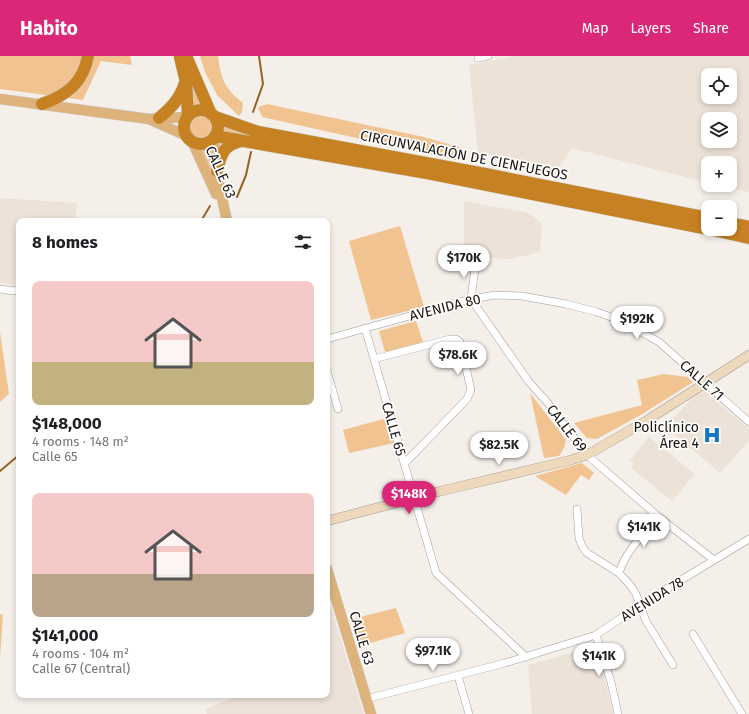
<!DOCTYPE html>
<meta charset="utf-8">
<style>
:root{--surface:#fff;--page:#f6f6f6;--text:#202124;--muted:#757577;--accent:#db2777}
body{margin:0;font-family:"Fira Sans",sans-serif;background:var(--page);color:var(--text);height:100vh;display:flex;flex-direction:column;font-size:15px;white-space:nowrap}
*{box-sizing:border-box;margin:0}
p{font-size:13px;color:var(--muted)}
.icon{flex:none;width:22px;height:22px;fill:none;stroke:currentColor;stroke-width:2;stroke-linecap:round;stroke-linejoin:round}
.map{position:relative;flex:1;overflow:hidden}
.details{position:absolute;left:16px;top:162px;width:314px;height:480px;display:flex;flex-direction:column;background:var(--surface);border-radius:8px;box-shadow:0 2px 6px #0003}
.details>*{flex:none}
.controls{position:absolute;left:701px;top:12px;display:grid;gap:8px}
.controls a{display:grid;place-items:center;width:36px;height:36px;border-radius:8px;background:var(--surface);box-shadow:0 2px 6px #0003;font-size:20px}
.price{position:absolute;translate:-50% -34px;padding:0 9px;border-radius:14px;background:#fff;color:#222;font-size:13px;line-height:26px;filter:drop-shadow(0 1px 2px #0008)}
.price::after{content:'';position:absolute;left:50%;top:24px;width:12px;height:9px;margin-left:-6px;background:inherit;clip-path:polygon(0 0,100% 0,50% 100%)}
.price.current{background:var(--accent);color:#fff}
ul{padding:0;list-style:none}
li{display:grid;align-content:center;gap:8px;height:212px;padding:0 16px}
li span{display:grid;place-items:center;height:124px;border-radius:8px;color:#555}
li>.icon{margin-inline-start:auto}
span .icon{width:72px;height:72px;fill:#fffc;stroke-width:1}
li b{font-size:17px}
h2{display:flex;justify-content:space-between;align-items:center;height:48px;padding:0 16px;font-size:17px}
header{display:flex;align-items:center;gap:24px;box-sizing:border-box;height:56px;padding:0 20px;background:var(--accent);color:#fff}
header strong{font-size:19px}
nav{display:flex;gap:22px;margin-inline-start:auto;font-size:14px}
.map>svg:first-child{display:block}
.built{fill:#ede2d7;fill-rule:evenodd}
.green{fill:#f0c391}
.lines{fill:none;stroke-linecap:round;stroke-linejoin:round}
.stream{stroke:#926327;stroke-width:2}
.street-casing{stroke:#a29d98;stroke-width:8}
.secondary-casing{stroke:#a29d98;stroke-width:10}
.primary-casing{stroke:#cccccb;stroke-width:11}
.highway-casing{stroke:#cccccb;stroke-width:13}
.street{stroke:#fff;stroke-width:7}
.secondary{stroke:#eed9bd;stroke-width:9}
.primary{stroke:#ddb37b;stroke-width:10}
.highway{stroke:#c68123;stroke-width:12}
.labels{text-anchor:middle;stroke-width:3.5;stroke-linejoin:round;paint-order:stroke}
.street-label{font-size:14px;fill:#171513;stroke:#fffdfb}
.poi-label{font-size:14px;fill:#171513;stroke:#fffdfb;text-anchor:end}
</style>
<header>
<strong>Habito</strong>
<nav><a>Map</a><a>Layers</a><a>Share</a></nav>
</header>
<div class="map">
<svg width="749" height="658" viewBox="0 0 749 658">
<rect width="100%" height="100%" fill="#f4efe9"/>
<path class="built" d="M516,0H749V136L718,129H730V107H708V127L572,92L559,112L478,97L469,9ZM708,19H730V41H708ZM708,63H730V85H708Z
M0,142L77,147L75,165H19V229L14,230L0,226Z
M464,145L529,157L542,168L540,196L511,203L481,201V196H464Z
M701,332L749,373V385L720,417L666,371Z
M649,381L695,418L672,445L631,412L634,408L630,404Z
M327,539L364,658H207L206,653L240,639H327Z
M596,590L598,594L613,658H532L528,609Z"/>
<path class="green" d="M0,0H130L132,9L101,5L83,44L0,33Z
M200,0H218C221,23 224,32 243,47L242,56L239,60L217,39L205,16Z
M185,11L204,50H194L190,52Z
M267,48L424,81L462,92L467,102L460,105L262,61L258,51Z
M188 71a13 13 0 1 1 26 0a13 13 0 1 1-26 0Z
M222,67L286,85L222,80Z
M212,90L214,123L199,93Z
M400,170L424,251L371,264L349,185Z
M416,265L423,286L385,296L379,275Z
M0,276L9,338L0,346Z
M664,318L688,321L693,326L644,357L597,383L587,382L574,367L642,349L637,324Z
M530,337L566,384L564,392L559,400L544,402Z
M387,362L394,387L349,397L343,374Z
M582,407L594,417L589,424L581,419L566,439L535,420Z
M396,552L405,577L360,590L352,563Z
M0,558L3,559L0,602Z"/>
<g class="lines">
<path class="stream" d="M253,56L263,28L259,0
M237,141L246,119L251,96
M201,165L210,150
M0,415L19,399"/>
<g class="street-casing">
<path id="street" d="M478,2L488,0
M476,205L471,243L529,326L547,346L587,399L660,462L714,504
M0,233L13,235L19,234
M365,272L436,517L526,601
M327,283L467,244L495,239L522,240L566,248L597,256L619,264L659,286L749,366
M374,303L450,283H456L460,286L471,334L467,343L404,408
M327,315L338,353
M577,453L579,482L582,490L587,497L619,517L631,530L636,538L646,565L673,609
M619,517C626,494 643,478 660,462
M693,578L742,658
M596,579L611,626L618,658
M458,620L469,658
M366,643L505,607L596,579L640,549L749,483"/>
</g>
<g class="secondary-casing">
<path id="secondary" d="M327,465L441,435L571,404L587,399L646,365L749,299"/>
</g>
<g class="primary-casing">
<path id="primary" d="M0,43L149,63L187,61
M151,64L187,80
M214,81L218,124L227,165
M192,85L216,138
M327,513L371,658"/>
</g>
<g class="highway-casing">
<path id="highway" d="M186,0L211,58
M180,1L186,26L188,59
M42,48C67,39 83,27 88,0
M184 71a17 17 0 1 1 34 0a17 17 0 1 1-34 0Z
M215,61L258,76L485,118L708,162
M159,62C171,52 180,43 185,27
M215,80L427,117L708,173
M217,115C221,98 223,89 242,85
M730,167L749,171
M709,173L749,182"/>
</g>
<use href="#street" class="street"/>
<use href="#secondary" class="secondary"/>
<use href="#primary" class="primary"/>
<use href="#highway" class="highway"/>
</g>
<defs>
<g id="hospital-bare" transform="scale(1.38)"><path d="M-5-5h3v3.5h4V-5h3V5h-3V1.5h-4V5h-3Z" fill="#1576c2" stroke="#fffdfb" stroke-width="2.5" paint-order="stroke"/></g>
</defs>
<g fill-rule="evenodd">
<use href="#hospital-bare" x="712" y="379"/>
</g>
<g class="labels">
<g class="street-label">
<text transform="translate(464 99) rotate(11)" y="5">CIRCUNVALACIÓN DE CIENFUEGOS</text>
<text transform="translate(221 116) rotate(66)" y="5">CALLE 63</text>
<text transform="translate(445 251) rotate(-14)" y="5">AVENIDA 80</text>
<text transform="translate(702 324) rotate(41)" y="5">CALLE 71</text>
<text transform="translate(567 372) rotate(52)" y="5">CALLE 69</text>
<text transform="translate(394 373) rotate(74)" y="5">CALLE 65</text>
<text transform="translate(652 543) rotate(-32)" y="5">AVENIDA 78</text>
<text transform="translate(362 582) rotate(73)" y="5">CALLE 63</text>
</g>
<g class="poi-label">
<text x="699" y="376">Policlínico<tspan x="699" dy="16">Área 4</tspan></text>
</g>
</g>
</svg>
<div class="controls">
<a><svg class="icon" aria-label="locate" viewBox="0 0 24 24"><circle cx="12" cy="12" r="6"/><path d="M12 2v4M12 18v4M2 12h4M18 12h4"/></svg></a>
<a><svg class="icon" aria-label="layers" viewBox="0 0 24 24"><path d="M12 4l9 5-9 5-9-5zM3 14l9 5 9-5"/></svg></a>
<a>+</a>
<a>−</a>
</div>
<b class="price" style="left:464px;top:223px">$170K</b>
<b class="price" style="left:637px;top:284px">$192K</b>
<b class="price" style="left:458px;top:320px">$78.6K</b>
<b class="price" style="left:499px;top:410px">$82.5K</b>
<b class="price current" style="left:409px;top:459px">$148K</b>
<b class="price" style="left:644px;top:492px">$141K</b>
<b class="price" style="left:433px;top:616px">$97.1K</b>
<b class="price" style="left:599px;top:621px">$141K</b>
<section class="details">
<h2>8 homes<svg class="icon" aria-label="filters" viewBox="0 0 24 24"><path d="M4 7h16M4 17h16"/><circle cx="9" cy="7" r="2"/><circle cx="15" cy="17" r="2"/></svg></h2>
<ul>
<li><span style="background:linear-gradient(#f6c9c9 65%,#c2b280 0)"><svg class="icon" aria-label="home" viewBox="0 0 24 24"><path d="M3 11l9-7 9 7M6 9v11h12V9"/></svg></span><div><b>$148,000</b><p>4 rooms · 148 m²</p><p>Calle 65</p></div></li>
<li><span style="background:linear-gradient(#f6c9c9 65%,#b9a48a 0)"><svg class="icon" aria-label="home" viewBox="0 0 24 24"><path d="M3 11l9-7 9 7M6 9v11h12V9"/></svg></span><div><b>$141,000</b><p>4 rooms · 104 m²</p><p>Calle 67 (Central)</p></div></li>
</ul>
</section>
</div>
